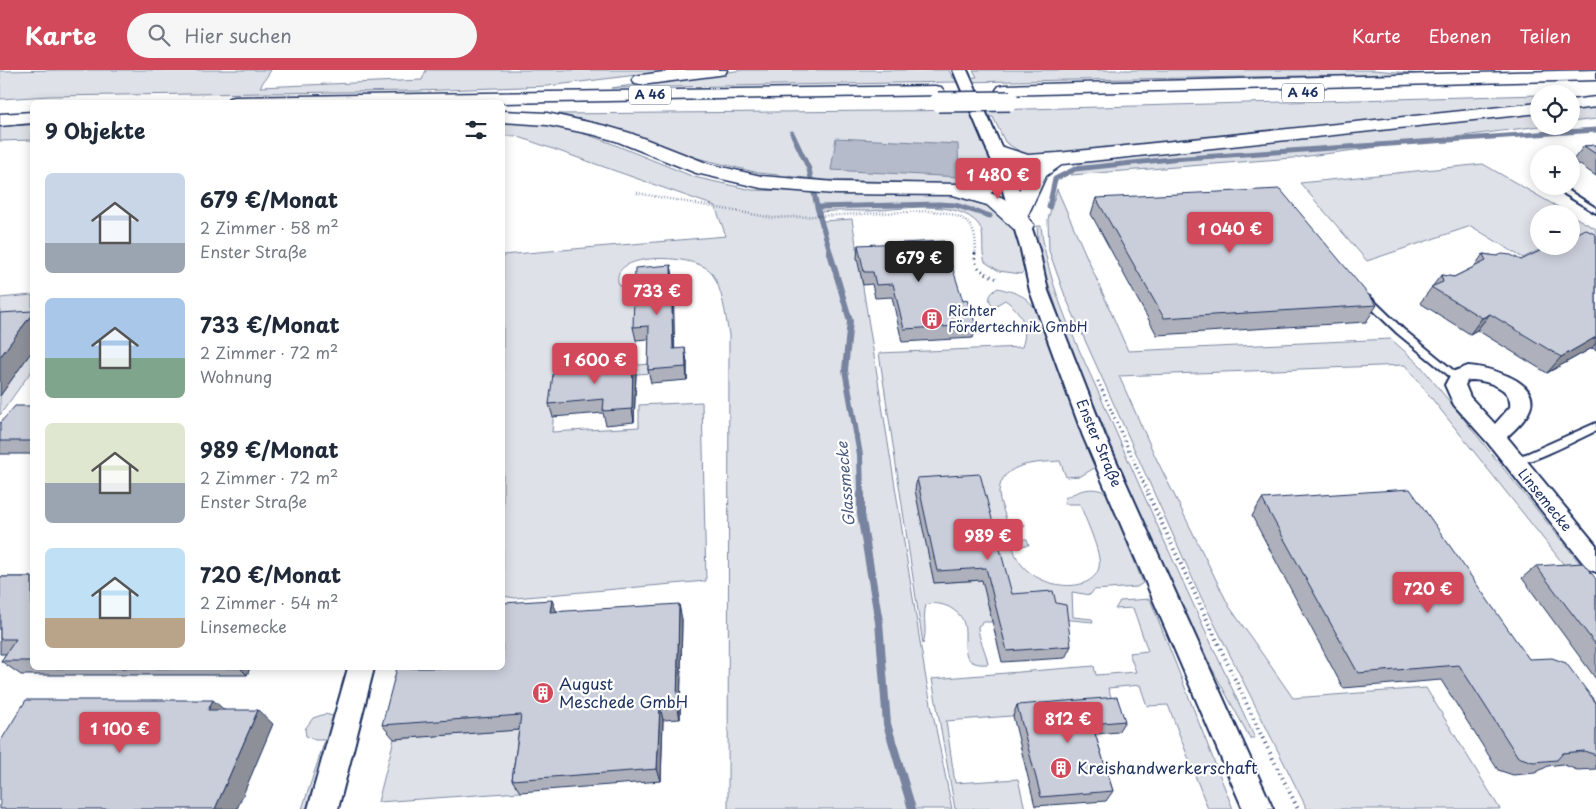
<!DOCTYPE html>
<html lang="de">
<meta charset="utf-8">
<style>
:root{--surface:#fff;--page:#f6f6f7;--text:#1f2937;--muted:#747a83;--accent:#d1495b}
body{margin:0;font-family:"Playpen Sans",sans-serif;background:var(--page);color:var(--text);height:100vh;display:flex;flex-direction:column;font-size:19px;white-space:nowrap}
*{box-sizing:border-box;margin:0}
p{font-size:16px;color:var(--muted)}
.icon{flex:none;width:28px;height:28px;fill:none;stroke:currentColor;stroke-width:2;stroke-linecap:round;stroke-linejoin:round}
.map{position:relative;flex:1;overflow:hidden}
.side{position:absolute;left:30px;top:30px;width:475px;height:570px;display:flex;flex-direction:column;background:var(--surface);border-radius:8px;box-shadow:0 2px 12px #0003}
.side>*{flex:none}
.tools{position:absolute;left:1530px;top:15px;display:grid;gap:10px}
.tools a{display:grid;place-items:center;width:50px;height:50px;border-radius:50%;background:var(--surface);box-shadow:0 2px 12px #0003;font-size:25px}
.price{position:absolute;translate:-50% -42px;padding:0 11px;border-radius:5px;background:var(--accent);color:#fff;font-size:16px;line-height:32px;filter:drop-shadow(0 1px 2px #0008)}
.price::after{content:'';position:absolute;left:50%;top:30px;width:15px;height:11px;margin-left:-8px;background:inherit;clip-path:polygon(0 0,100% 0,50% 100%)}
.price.on{background:#222;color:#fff}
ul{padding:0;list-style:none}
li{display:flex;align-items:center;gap:15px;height:125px;padding:0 15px}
li span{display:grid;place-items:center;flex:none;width:140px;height:100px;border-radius:8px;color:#555}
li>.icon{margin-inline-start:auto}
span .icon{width:60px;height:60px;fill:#fffc;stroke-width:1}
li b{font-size:21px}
h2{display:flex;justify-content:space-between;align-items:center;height:60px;padding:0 15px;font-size:21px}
header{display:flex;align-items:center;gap:30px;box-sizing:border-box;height:70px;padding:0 25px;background:var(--accent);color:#fff}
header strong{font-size:24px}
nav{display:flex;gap:28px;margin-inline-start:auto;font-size:18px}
.search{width:350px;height:45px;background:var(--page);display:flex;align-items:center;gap:12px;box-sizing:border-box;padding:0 18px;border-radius:28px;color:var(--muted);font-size:19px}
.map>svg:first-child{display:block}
.green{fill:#dee1e7;stroke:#7c88a2}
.water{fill:#b5bbca;stroke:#77839f}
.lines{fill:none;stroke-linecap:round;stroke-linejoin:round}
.stream-far2{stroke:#77839f;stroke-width:5}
.stream-far1{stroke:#77839f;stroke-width:6}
.stream{stroke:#77839f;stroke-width:8}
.lane-casing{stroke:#1b2f5e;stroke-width:4}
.street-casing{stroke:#1b2f5e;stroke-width:4}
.highway-casing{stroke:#1b2f5e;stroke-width:3}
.path-far2{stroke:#1b2f5e;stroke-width:2.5;stroke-dasharray:0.5 2.5;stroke-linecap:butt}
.path-far1{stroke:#1b2f5e;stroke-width:3;stroke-dasharray:1 4;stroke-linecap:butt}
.path{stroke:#1b2f5e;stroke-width:4;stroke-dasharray:1 4.5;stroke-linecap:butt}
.lane{fill:#fff;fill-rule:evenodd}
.street{fill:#fff;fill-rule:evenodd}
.highway{fill:#fff;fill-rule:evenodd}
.highway-bridge-casing{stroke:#1b2f5e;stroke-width:22;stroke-linecap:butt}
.highway-bridge{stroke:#fff;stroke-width:19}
.wall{fill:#aeb1bb;stroke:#1b2f5e}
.shaded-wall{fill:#8d9099;stroke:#1b2f5e}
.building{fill:#caceda;stroke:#1b2f5e}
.labels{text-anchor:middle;stroke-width:4.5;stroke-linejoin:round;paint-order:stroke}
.shield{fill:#fff;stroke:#5f6d8e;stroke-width:1}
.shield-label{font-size:12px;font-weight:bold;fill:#1b2f5e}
.poi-label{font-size:14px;fill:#1b2f5e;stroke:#fff;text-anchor:start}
.street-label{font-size:14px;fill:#1b2f5e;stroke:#fff}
.water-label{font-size:15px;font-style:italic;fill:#49597e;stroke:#fff}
.near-poi-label{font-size:16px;fill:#1b2f5e;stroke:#fff;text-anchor:start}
</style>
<header>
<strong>Karte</strong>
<div class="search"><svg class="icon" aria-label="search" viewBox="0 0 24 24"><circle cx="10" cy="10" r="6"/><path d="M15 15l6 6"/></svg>Hier suchen</div>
<nav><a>Karte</a><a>Ebenen</a><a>Teilen</a></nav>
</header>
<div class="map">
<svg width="1596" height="739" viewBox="0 0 1596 739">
<rect width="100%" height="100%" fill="#fff"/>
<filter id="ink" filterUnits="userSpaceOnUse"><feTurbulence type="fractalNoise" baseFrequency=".02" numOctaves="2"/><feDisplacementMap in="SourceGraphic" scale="10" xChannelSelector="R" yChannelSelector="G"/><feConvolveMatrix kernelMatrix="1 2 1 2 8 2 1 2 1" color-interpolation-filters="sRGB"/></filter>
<g filter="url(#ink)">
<path class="green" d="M62,0H271L260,17L422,10L426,0H677L548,16L417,21L50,26L0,29V1Z
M743,0H949L953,8L977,7L973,0H1373L1421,4L611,18Z
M1539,25V34L1028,87L1005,72L993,47H975L997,101C994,113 981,112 970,114L825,110L759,103L697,88L600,54L559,44L990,40Z
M1596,37V49L1571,52V39Z
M1539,43L1540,56L1293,88L1071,105L1082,91Z
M503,50L565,57L608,72L694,107L752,120L939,124L963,127L994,137L1015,157L1024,201L1021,204L999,201L985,192C980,180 986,165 979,155C957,127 898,140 867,141C852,141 836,140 821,142L823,151L852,149L926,609L952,739H728L729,265C725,244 723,219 711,202C697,184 606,180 619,215L624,217L637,218L636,270L638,295L651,294V303L557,310L552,362L639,357V335L702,332L706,511L515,528L503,526V185L726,166L715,136L516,66H503Z
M32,55V70L0,71V56Z
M1483,94L1570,144H1539V176H1547L1523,188L1471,156L1367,191L1300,113Z
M1057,119L1128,281L1391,269L1420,295L1596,513V535L1405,295L1119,306L1155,386L1229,536L1293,628L1426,618L1500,739H1307L1201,527L1065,226L1049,181L1048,149Z
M1571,145L1596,159V177L1574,164L1571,165Z
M1037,156H1041C1048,220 1079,278 1105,337C1153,448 1204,558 1255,668H1250L1198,573L1170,513L1068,273L1039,185Z
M998,218C1016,223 1025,224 1036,240L1096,397L1081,406L1066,407L1060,391C1039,393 1001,391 999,422C999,431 1005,443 1007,453L1020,452L1025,455L1024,457L988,459L934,513L1001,509L991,471L1022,469H1027L1029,475L1013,476C1020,518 1092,529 1099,497C1102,483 1085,449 1080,434H1065L1064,432L1065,428C1079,420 1094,415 1108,424L1143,513L1137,517L1094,520L1090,525L1072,522L1073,547L1092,549L1093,552L1061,549L989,537L992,552H984L978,556C978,569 986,580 988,594C954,597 970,568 963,551C961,545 954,540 949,537C942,534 933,532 926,535C922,550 928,558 923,574L879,283L1022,277C1029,257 1022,242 1005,230L993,237C987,228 989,224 998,218Z
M32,225V259L0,260V228Z
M32,281V300L0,345V326Z
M1150,529L1233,739H1208L1168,635L1147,636L1140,615L1108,618L1115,638L946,651L955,713L1018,709L1025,739H955L932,609L1094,596L1096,605L1136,602L1129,583L1148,581L1133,538L1115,539L1120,531Z
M325,644L333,646L338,652L312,739H302L325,670H315L306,666L305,659L313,648Z
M529,659L520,722L378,732L394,669Z"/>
<path class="water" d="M836,68L958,74L959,107L831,100Z"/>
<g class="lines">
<path class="stream-far2" d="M792,63L809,99L817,137L831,185
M817,137L939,134L955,135L990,146
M1049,137L1055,109L1075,99L1171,89L1596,60"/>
<path class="stream-far1" d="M830,183L850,251L845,300L860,385L861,425"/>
<path class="stream" d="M861,424V444L879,552L887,654L912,739"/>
<g class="lane-casing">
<path id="lane" d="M1551,116H1561L1596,138V143Z
M1367,226L1370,227L1403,259L1459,305L1461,307L1459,309H1453L1397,263L1364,231L1363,229Z
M1596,353V361C1580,368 1525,398 1510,394L1509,391L1510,388L1526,384Z"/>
</g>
<g class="street-casing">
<path id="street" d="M953,0H967L1015,108L1039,180L1048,221L1105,366L1273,739H1243L1083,366L1030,221L1021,180L999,108Z
M1468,296C1486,297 1537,309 1531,336C1528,348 1515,359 1507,367L1596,475V502L1588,499L1488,373L1454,335L1445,315L1452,302ZM1470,310C1485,310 1513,317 1510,337L1495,354L1470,327L1465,315L1467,311Z
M348,598H374L338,739H308Z"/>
</g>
<g class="highway-casing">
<path id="highway" d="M679,0H727L725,4L719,5L641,15L635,14L632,10L635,6L641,5Z
M1596,0V10L1005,25L999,24L996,20L999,16L1005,15Z
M935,16L941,17L944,21L941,25L502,33L226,32L229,28L235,27Z
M1596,27V37L1571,40V30Z
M1539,33V43L1063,94L1046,106L1027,147L1034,155L1031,160L1023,161L1015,160L987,135L953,125L835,124L761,118L696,103L616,71L595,65L547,55L502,52V41L547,43L606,56L630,63L709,94L761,106L835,112L958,114L984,111L1007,102L1014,104L1017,108L1014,112L990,123L1001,127L1013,134L1027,103L1033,96L1020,95L990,85L987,81L990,77L997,75L1028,85L1058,83Z
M32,42V53L0,56V44Z"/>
</g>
<path class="path-far2" d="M637,123L773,148L928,141C958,142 980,150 975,185"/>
<path class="path-far1" d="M975,183C973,199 985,203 997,209
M1098,311L1149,425"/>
<path class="path" d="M1148,424L1263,669L1298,739"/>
<use href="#lane" class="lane"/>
<use href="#street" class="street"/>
<use href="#highway" class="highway"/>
<g class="highway-bridge-casing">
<path id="highway-bridge" d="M938,32L1010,31"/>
</g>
<use href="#highway-bridge" class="highway-bridge"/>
</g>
<path class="wall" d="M1596,75V106L1573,90L1584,76Z
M1096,128L1377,235L1366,252L1157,265L1091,144Z
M1596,165V280L1592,278L1547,303L1477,260L1470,264L1420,233L1441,205L1454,207L1474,197L1483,184L1521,190Z
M858,175L963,231L976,255L973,268L902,272L892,227L875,228L872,214L863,215L857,188Z
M671,195L673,208L674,279L687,292V310L651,313L648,300L649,269L636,270L633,257Z
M636,304L634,352L606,355L603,343L553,347L549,334Z
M32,336V384H0V371Z
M917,408L1012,524L1071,576L1065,588L1002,592L982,510L934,513L915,420Z
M1262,429L1529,589L1596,633V699L1577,700L1562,694L1548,696L1535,703L1513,705L1498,700L1441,610L1343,618L1252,446Z
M1536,496L1596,509V609L1522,508Z
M0,507H32V598H250L247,605H21L1,591L6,584H0Z
M557,541L682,549L680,649L663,650L661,711L520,722L512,710L519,660L394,669L382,655Z
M1017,635L1125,651L1118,662L1095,664L1113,721L1106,731L1035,736L1013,646Z"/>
<path class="shaded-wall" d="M671,195L673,208L675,292L673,279Z
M32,244V281L0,326V287Z
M1490,244L1477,260L1470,264L1482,248Z
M1596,267V273L1592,278L1547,303L1561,287Z
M685,278L687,292V310L686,297Z
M633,291L636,304L634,352L632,339Z
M552,530L558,545L550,542Z
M679,534L682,549L680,649L677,635Z
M240,598H250L247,605Z
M213,630L229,644L208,640Z
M660,636L663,650L661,711L657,699Z
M258,640L273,654L237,739H215Z"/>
<path class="building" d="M1596,75V84L1584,76Z
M1280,119L1377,235L1164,248L1096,128Z
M1585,159L1596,165V267L1561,287L1490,244L1482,248L1431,217L1443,212L1441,205L1454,207L1486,191L1483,184L1497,186L1502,184L1511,185L1521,190L1550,176H1571V166Z
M944,171L963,231L967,230L976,255L904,259L893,214L876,215L873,202H864L858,175Z
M671,195L673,279L685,278L686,297L648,300L649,256L633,257L635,198Z
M32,241V244L0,287V243Z
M633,291L632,339L603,341L604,329L549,334L554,297Z
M15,336H32V371H0V353Z
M980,404L1012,524L1053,521L1056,533L1066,535L1071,576L1007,581L986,498L937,501L917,408Z
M1410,419L1529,589L1552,588L1566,593L1596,633V685L1584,681L1563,683L1557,690L1533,692L1518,687L1459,595L1358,603L1262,429Z
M1583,493L1596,509V575L1536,496Z
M0,507H32V591H1L16,569H0Z
M552,530L550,542L679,534L677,635L660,636L657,699L512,710L521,645L382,655L397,598H502V533Z
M1117,627L1125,651L1092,654L1113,721L1041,727L1017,635Z
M26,630H213L208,640H258L215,739H0V672Z"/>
</g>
<defs>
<g id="building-disc" transform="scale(1.125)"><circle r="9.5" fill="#d1495b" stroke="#fff"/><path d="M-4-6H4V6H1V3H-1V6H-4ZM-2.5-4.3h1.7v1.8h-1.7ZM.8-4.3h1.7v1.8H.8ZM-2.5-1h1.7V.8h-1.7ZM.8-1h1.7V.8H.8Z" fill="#fff"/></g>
</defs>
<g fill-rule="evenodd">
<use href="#building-disc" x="932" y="249"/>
<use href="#building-disc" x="543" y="623"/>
<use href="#building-disc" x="1061" y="698"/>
</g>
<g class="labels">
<g class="shield">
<rect x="1282" y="13.5" width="42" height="19" rx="4"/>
<rect x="629" y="15.5" width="42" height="19" rx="4"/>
</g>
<g class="shield-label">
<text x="1303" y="27">A 46</text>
<text x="650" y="29">A 46</text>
</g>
<g class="poi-label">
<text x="948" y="246">Richter<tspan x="948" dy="16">Fördertechnik GmbH</tspan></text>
</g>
<g class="street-label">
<text transform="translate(1099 373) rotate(67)" y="5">Enster Straße</text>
<text transform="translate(1545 430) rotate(51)" y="5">Linsemecke</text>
</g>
<g class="water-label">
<text transform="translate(846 414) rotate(-95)" y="5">Glassmecke</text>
</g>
<g class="near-poi-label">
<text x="559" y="620">August<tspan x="559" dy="18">Meschede GmbH</tspan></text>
<text x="1077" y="704">Kreishandwerkerschaft</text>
</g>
</g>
</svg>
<div class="tools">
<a><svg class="icon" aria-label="locate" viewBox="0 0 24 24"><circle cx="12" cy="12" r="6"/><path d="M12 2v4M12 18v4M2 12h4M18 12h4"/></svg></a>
<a>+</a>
<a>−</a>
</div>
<b class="price" style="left:998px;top:130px">1 480 €</b>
<b class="price" style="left:1230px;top:184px">1 040 €</b>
<b class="price on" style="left:919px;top:213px">679 €</b>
<b class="price" style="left:657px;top:246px">733 €</b>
<b class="price" style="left:595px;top:315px">1 600 €</b>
<b class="price" style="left:988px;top:491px">989 €</b>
<b class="price" style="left:1428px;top:544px">720 €</b>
<b class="price" style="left:1068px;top:674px">812 €</b>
<b class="price" style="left:120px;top:684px">1 100 €</b>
<section class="side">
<h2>9 Objekte<svg class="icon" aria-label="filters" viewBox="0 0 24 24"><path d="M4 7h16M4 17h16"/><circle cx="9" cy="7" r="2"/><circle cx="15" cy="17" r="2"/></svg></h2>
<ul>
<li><span style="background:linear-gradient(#c9d6e8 70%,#9aa5b1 0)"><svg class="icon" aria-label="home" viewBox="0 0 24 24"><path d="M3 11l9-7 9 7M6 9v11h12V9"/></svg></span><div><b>679 €/Monat</b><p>2 Zimmer · 58 m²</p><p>Enster Straße</p></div></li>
<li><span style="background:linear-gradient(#a9c7e8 60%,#7fa58c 0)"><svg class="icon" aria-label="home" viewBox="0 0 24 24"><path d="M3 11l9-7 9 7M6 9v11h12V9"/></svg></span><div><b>733 €/Monat</b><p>2 Zimmer · 72 m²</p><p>Wohnung</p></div></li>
<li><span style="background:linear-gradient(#dfe7d0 60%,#9aa5b1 0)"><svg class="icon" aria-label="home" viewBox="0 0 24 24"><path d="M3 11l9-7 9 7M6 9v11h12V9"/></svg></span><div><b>989 €/Monat</b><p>2 Zimmer · 72 m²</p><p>Enster Straße</p></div></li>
<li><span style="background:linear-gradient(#bfe0f5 70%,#b9a48a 0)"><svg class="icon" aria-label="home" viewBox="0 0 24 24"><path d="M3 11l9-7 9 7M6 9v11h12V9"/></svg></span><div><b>720 €/Monat</b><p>2 Zimmer · 54 m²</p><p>Linsemecke</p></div></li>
</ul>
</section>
</div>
